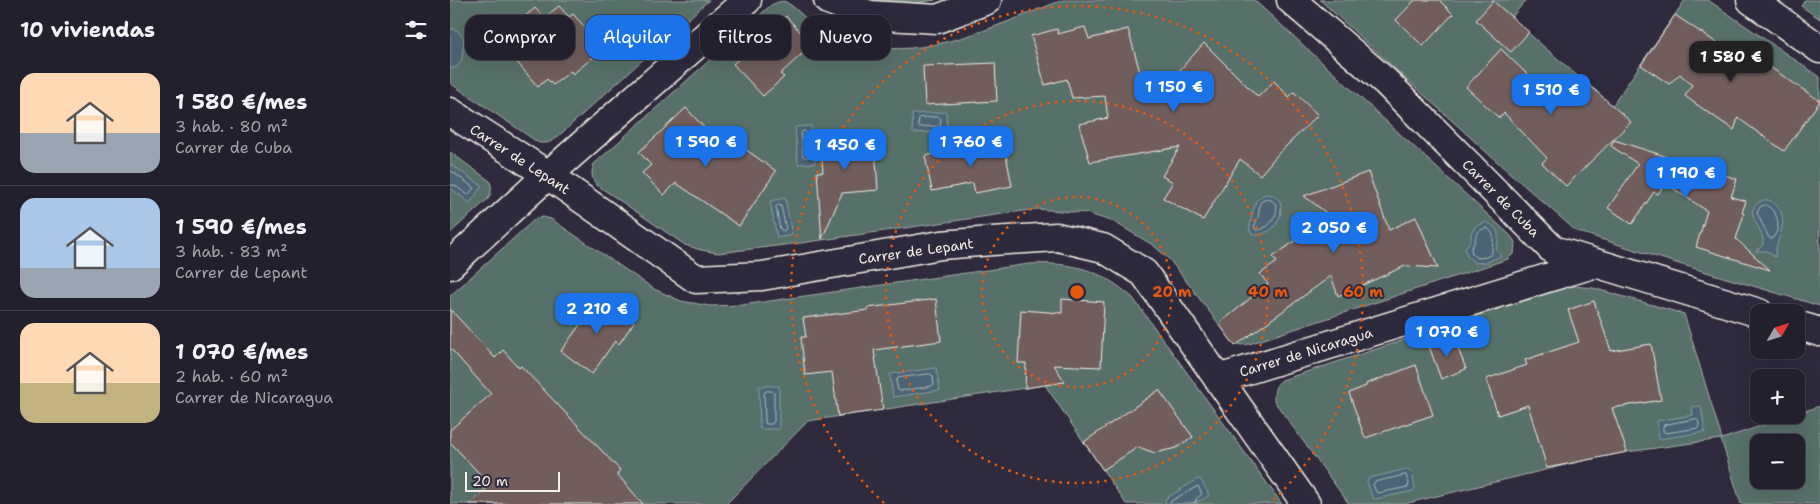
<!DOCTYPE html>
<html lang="es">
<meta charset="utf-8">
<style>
:root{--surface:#23202e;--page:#2b2836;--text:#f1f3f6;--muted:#a3a3aa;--line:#403e4a;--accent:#1a73e8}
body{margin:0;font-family:"Shantell Sans",sans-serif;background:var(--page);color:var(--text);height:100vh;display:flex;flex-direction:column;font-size:19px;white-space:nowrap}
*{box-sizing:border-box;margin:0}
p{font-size:16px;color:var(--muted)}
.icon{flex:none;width:28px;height:28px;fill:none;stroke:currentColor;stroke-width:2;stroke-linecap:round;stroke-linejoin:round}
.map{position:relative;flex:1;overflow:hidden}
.side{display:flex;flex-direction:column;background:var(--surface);width:450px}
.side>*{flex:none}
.top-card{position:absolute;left:15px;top:15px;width:475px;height:45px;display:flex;gap:10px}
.needle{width:32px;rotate:51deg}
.buttons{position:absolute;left:1300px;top:304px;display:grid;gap:10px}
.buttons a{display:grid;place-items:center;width:55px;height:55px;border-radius:10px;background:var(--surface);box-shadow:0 5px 20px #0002,0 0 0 1px var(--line);font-size:25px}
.scale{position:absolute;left:15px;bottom:12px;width:95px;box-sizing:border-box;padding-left:5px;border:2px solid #f4f1e8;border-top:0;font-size:14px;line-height:18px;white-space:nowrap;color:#f4f1e8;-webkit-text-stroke:4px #2f2a3d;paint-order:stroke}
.price{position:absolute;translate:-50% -42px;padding:0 11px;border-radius:10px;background:var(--accent);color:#fff;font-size:16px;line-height:32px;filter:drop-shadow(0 1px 2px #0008)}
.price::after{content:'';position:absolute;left:50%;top:30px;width:15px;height:11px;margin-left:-8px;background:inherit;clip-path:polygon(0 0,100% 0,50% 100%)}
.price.current{background:#222;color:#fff}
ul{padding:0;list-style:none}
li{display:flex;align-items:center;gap:15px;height:125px;padding:0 20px}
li+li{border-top:1px solid var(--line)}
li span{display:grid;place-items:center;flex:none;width:140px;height:100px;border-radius:15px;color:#555}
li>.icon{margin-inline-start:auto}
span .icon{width:60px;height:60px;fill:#fffc;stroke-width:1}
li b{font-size:21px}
h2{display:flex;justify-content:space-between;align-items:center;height:60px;padding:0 20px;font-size:21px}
.chip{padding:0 18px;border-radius:15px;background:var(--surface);box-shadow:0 5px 20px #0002,0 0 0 1px var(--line);font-size:18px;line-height:45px}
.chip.current{background:var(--accent);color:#fff}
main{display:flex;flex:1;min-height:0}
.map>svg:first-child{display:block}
.green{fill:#596f6a;stroke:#a6b0a9;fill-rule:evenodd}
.water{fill:#4c6576;stroke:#8f9da4}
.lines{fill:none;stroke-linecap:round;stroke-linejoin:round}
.shore{stroke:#b1b9ba;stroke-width:1}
.building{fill:#6f5d5c;stroke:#f4f1e8}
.street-casing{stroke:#f4f1e8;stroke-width:31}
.street{stroke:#2f2a3d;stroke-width:28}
.ring{fill:none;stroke:#e8590c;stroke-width:2.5;stroke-dasharray:2.5 5}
.labels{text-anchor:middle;stroke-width:4;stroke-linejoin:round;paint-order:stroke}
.street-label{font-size:14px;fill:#f4f1e8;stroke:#2f2a3d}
.centre{fill:#e8590c;stroke:#2f2a3d;stroke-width:2.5}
.ring-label{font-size:15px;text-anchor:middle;font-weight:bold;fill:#e8590c;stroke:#2f2a3d;stroke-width:4;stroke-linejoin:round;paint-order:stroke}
</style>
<main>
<section class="side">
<h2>10 viviendas<svg class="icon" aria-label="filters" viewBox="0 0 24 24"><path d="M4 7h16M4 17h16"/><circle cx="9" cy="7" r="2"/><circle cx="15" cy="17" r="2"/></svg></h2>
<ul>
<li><span style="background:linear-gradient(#ffd9b3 60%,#9aa5b1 0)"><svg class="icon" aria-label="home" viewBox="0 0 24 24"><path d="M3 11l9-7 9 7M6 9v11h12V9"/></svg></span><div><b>1 580 €/mes</b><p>3 hab. · 80 m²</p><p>Carrer de Cuba</p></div></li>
<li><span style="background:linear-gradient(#a9c7e8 70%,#9aa5b1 0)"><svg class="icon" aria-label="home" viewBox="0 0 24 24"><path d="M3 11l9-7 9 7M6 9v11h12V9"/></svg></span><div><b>1 590 €/mes</b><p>3 hab. · 83 m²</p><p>Carrer de Lepant</p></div></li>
<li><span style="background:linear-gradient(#ffd9b3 60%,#c2b280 0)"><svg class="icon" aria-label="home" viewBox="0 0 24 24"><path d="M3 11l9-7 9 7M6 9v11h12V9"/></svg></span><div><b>1 070 €/mes</b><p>2 hab. · 60 m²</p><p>Carrer de Nicaragua</p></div></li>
</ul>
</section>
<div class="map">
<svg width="1370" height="504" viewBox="0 0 1370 504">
<rect width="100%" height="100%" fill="#2f2a3d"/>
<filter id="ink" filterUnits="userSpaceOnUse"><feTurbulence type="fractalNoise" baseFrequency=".02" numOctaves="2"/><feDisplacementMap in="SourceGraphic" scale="10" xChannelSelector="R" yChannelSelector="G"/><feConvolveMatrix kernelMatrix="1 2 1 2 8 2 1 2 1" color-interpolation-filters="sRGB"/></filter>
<g filter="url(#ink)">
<path class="green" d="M0,0H259L104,140L97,143H89L0,83Z
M418,0H485L454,5Z
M613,0H804L1060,235L1065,242L1064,253L1058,259L799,344L791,345L781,340L720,260L703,245L664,222L636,213L587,209L351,243L268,253L251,250L235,245L147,185C141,178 141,173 144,164L321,5C326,3 331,0 336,2C344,6 352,16 360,21C380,35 403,43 427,47C484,57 559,20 613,0Z
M870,0H1076L1061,18L1162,106L1235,0H1258L1370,77V306L1226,263L1126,231L1045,160Z
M1355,0H1370V19L1351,6Z
M0,152L40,181C42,188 42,193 38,199L0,233Z
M93,217L101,219L204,289L231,301L260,306L292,305L579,264C623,262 650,269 683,298L832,504H676L595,385L358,421L276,504H0V296L85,219Z
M1124,286L1143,288L1234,314L1272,439L1370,406V504H1291L1271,439L1177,452L1132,461L954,504H899L824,401C824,391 824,386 832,380L1109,289ZM1309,442H1346V480H1309Z"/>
<path class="water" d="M0,28L8,31L14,39L12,59L7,67L0,69Z
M496,112L497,131L463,133L462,114Z
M361,126L365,163L348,164L345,127Z
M0,164L32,186L20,203L0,188Z
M815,194L823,195L830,201C834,219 823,235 804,235L800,232C799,224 804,209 806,201Z
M335,198L342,235L327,238L320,201Z
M1313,200C1319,199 1323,202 1327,206C1341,222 1325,239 1325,257L1317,251H1306L1313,245C1316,227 1288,212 1313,200Z
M1036,222C1051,229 1049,236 1046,250L1051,256L1037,262L1025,263L1017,256L1015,248L1021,240V233L1026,226Z
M486,368L490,390L443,397L440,374Z
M309,386H329V429H310Z
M1251,406L1255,432L1209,439L1207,421L1243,415L1242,407Z
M957,469L962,472L965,488L963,491L925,499L922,497L917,481L919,478Z
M748,479L751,480L759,495C751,504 729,504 716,504L715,499Z"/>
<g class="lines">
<path class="shore" d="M489,117L491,119L490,126L470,127L468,126L469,118Z
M353,131L357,133L359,156L357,158L353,156L351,134Z
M0,170L24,188L18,195L4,185H0
M816,199L821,200L826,204C829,215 819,230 806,230L804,227L808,217L810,203Z
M328,205L331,206L336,229L333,231L330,229L326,207Z
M1316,205C1329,212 1332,228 1322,239L1319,238L1307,213L1310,207Z
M1036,228C1048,232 1041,244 1042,254L1036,257L1027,258L1022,254L1021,248C1029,237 1022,232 1036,228Z
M480,374L483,376L484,384L482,386L450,391L448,390L446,381L448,378Z
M317,391H322L324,393V421L322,424H316L315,421L314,393Z
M1246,419L1249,422V426L1248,428L1216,433L1213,431V427L1214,425Z
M956,475L959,484L958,487L928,493L926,492L923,484L925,482Z
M720,504L721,501L748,486L752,494L746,499L745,504"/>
</g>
<path class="building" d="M965,0H989L1003,14L973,46L946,20Z
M1043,1L1079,32L1061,52L1026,20Z
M109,6L119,17L123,14L139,32L134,37L147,54L123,74L121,71L103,85L97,79L88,87L55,48L64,40L57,32L85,8L94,18Z
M1225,15L1276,49L1281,43L1295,53L1296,51L1370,101L1334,151L1288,118L1284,130L1243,102L1235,96L1242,85L1230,74L1219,84L1191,65Z
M336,16L362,45L330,74L334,77L313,96L283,64Z
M635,27L639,39L678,29L698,101L716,78L720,81L754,43L808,97L824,81L839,97L844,92L868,115L828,154L810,175L790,159L753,220L713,198L723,182L712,176L730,147L640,162L629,124L658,118L655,96L622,98L617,79L595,85L581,36L607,29L608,34Z
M1051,49L1106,102L1129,76L1181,122L1116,186L1092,163L1097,158L1054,113L1049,118L1016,87Z
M545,63L547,101L475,105L473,66Z
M236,108L272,147L278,137L326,171L289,226L226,183L214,195L192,173L201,165L189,152Z
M424,134L428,190L392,193L372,239L367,172H373L370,138Z
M553,140L562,186L525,193L523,183L482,191L475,156Z
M1164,140L1287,179L1281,197L1296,201L1292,213L1294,214L1286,239L1320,270L1246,247L1257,211L1215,183L1208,194L1204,192L1182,224L1158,208L1188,164L1161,146Z
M918,172L939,230L966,217L988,268L955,266L888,296L881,276L785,346L769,324L818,284L810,274L827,262L823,257L853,235L851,233L878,214L854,196Z
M150,297L184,322L169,344L165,341L142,374L111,351Z
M486,299L491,341L424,350L433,410L388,416L382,372L355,375L351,337H356L353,318L418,310L417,308Z
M612,299L654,302L651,367L604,365L615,382L575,388L576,363H568L571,310L612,313Z
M1144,301L1161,351L1201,344L1211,400L1162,408L1177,452L1097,468L1078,405L1048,415L1036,379L1077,365L1075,360L1129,342L1118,310Z
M0,309L45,358L53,350L69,368L71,366L170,470L167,474L193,504H20L40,485L0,442V430L41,394L0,348Z
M1003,336L1016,369L991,379L979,346Z
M966,365L983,415L915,438L899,393L916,386V384Z
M709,390L743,437L726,448L705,453L688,447L653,470L634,442Z"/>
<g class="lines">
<g class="street-casing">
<path id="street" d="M378,0L420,15L487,19L537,0
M841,0L936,82L1103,250L1309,313
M1301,0L1370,49
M0,112L98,175L246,279L312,276L491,245L542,241L607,237L653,248L694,273L856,504
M0,265L98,175L297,0
M1346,325L1370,332
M768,379L1146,263"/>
</g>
<use href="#street" class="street"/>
</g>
</g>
<g class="ring">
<circle cx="627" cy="292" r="95"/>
<circle cx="627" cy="292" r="191"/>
<path d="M434 503A286 286 0 1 1 820 503"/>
</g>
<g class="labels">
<g class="street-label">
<text transform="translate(70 159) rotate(33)" y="5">Carrer de Lepant</text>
<text transform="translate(1051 198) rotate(45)" y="5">Carrer de Cuba</text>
<text transform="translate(466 251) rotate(-8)" y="5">Carrer de Lepant</text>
<text transform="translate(856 352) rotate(-17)" y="5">Carrer de Nicaragua</text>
</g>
</g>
<circle cx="627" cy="292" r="8" class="centre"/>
<g class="ring-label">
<text x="722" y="297">20 m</text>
<text x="818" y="297">40 m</text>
<text x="913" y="297">60 m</text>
</g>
</svg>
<div class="buttons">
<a><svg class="needle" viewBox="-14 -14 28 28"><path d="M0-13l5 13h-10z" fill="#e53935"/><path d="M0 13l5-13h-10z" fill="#a3a3aa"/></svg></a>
<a>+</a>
<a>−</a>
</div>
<div class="scale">20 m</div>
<b class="price current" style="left:1281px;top:83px">1 580 €</b>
<b class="price" style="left:724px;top:113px">1 150 €</b>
<b class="price" style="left:1101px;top:116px">1 510 €</b>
<b class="price" style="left:256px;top:168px">1 590 €</b>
<b class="price" style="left:521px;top:168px">1 760 €</b>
<b class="price" style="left:395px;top:171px">1 450 €</b>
<b class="price" style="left:1236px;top:199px">1 190 €</b>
<b class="price" style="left:884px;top:254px">2 050 €</b>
<b class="price" style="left:147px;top:335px">2 210 €</b>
<b class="price" style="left:997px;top:358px">1 070 €</b>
<div class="top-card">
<a class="chip">Comprar</a>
<a class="chip current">Alquilar</a>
<a class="chip">Filtros</a>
<a class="chip">Nuevo</a>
</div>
</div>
</main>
